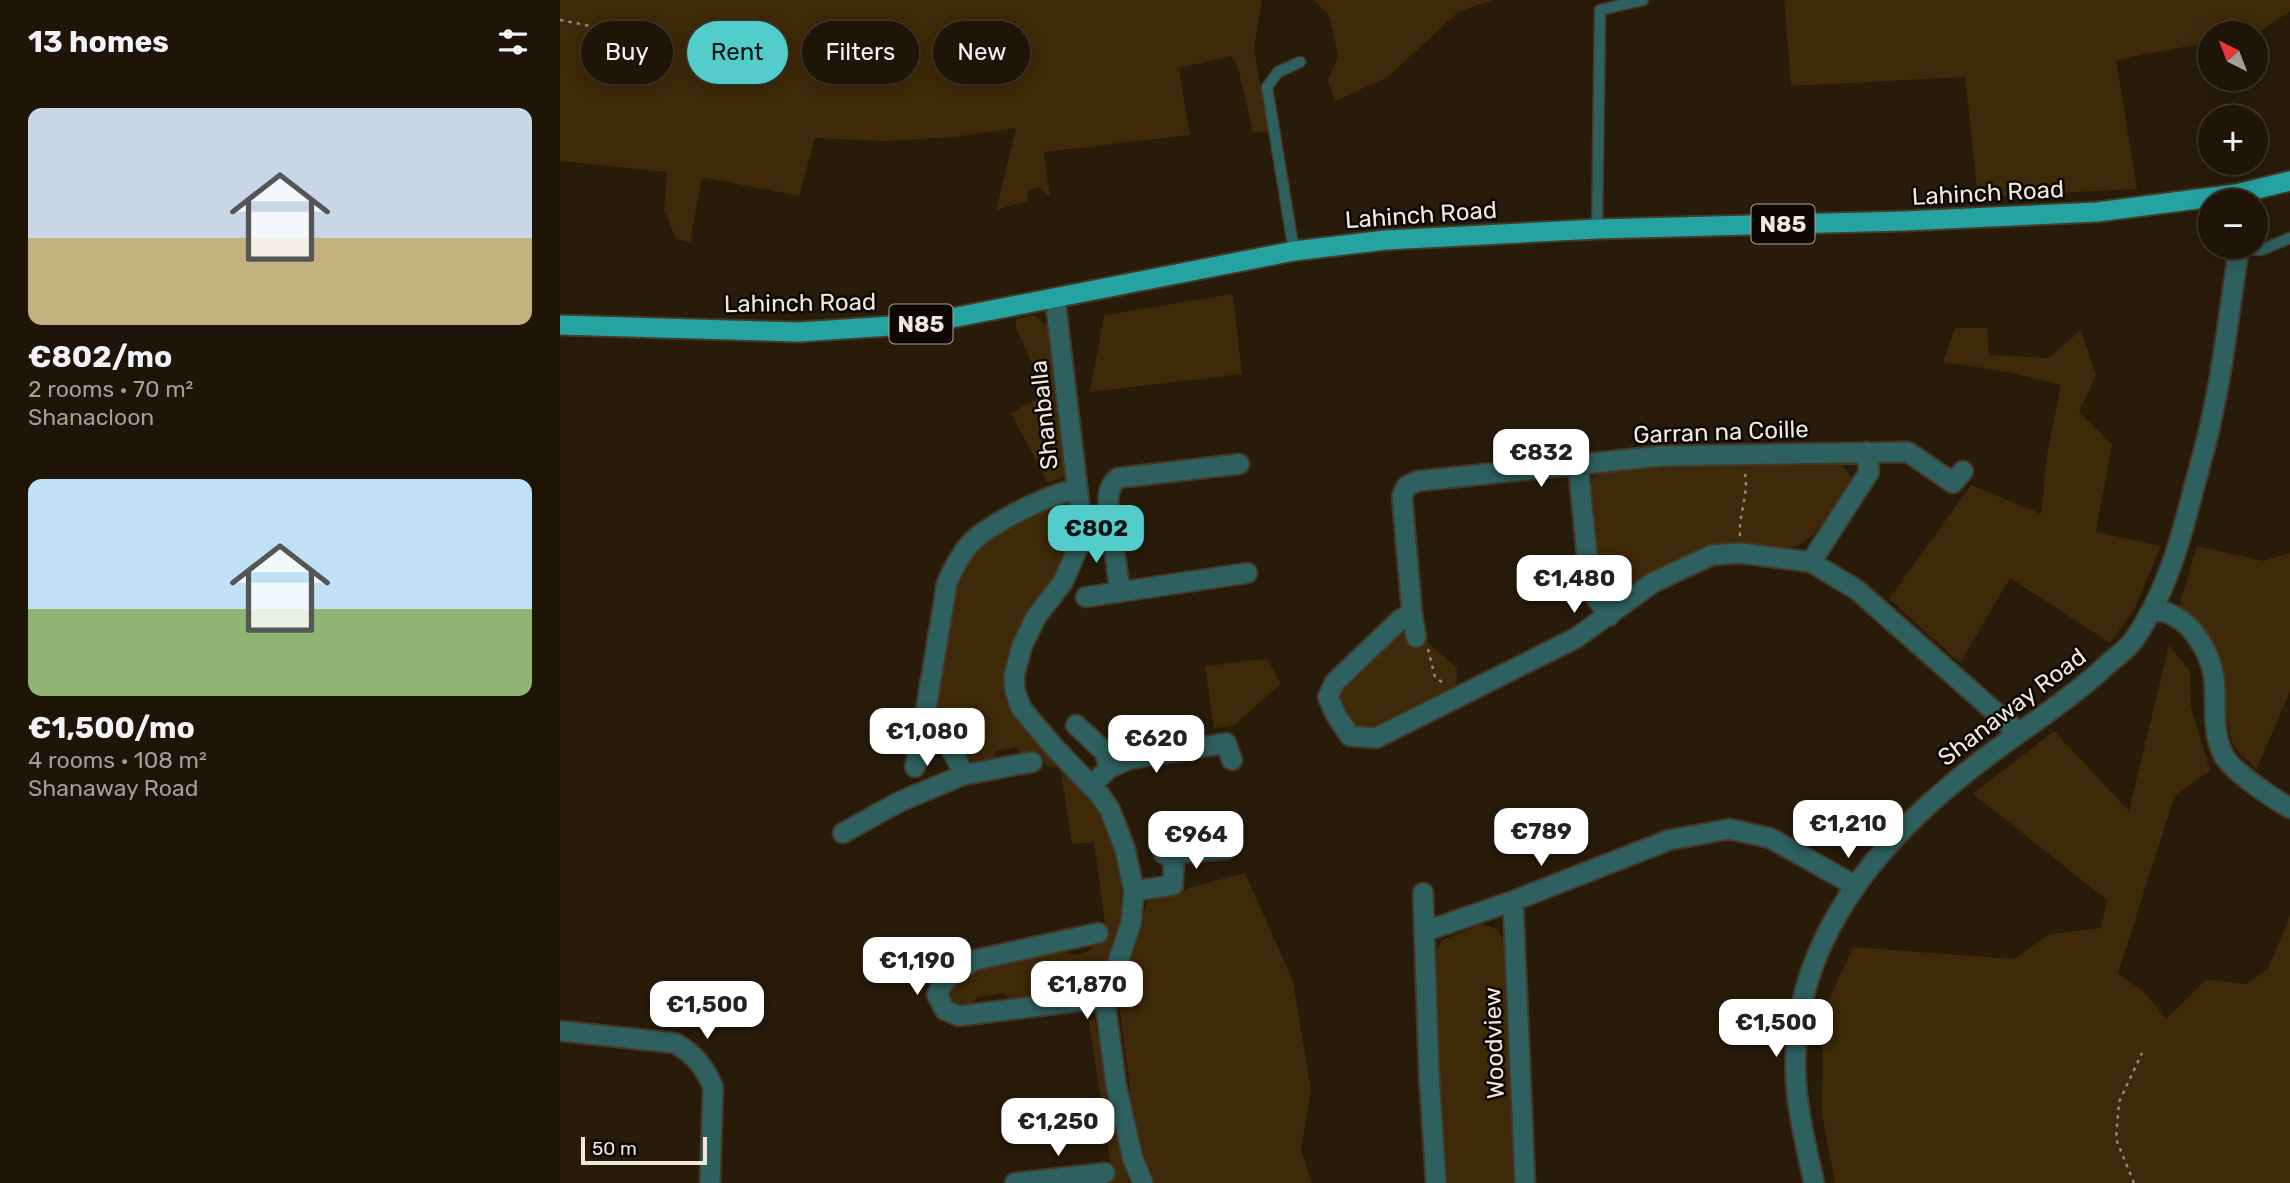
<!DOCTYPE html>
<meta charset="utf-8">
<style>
:root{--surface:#1e1408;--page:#261d12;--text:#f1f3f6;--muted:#a19e9c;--line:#3c3329;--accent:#53cdcb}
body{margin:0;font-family:Rubik,sans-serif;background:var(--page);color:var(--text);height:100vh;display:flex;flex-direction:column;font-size:26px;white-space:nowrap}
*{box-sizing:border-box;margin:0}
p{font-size:23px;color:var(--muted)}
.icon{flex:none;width:38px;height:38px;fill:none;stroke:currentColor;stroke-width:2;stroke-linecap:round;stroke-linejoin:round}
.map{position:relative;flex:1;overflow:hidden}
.sheet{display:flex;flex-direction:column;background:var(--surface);width:560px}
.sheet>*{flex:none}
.banner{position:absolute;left:21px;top:21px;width:665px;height:63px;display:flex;gap:14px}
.needle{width:46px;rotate:318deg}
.controls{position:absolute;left:1638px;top:21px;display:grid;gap:14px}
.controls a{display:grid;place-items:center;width:70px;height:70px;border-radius:50%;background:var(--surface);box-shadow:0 4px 18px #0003,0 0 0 2px var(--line);font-size:35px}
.scale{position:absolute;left:21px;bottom:18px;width:126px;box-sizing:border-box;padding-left:7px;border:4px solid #f0e7dd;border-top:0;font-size:19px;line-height:24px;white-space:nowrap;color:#f0e7dd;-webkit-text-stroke:5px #0c0702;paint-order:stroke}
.price{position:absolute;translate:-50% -60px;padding:0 16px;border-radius:14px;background:#fff;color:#222;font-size:23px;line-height:46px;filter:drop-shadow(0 2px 4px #0008)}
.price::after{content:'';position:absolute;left:50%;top:42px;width:21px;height:16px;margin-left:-10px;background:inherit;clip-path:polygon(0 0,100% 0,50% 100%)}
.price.on{background:var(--accent);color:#111}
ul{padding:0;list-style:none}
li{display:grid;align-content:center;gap:14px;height:371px;padding:0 28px}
li span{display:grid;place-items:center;height:217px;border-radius:14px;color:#555}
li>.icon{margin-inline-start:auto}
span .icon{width:126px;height:126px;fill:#fffc;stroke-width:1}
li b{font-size:30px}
h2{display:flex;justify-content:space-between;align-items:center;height:84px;padding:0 28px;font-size:30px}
.tag{padding:0 24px;border-radius:32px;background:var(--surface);box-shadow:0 4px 18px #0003,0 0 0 2px var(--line);font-size:24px;line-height:63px}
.tag.on{background:var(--accent);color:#111}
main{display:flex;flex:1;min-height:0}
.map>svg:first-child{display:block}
.green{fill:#3e2908}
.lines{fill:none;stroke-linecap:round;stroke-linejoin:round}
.service-casing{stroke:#443828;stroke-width:13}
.minor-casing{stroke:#443828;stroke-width:23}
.primary-casing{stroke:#443828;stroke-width:23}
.path{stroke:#92877a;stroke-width:2.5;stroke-dasharray:3.5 5;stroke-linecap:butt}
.service{stroke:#2d605f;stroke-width:10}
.minor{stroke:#2d605f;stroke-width:19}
.primary{stroke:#24a3a1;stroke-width:19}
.labels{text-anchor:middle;stroke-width:5;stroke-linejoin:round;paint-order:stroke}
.shield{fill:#0c0702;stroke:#aca49b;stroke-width:2}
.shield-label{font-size:23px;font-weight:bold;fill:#f0e7dd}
.street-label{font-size:24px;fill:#f0e7dd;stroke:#0c0702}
</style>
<main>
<section class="sheet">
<h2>13 homes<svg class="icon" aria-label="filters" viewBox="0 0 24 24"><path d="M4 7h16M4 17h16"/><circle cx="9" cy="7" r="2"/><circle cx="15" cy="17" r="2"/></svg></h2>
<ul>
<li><span style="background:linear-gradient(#c9d6e8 60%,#c2b280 0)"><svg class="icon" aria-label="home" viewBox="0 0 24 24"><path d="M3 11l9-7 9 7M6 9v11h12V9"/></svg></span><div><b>€802/mo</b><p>2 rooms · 70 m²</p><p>Shanacloon</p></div></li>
<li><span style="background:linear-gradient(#bfe0f5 60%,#8fb573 0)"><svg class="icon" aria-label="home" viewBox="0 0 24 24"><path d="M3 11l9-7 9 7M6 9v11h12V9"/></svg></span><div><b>€1,500/mo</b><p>4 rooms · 108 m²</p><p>Shanaway Road</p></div></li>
</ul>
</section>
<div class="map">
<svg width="1730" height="1183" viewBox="0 0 1730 1183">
<rect width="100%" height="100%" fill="#281b0a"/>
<path class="green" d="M0,0H702L694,49L709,131L693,133L678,67L672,56L619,68L630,135L484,152L490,197L479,187L467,191L468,201L436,210L456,128L395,137L325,141L255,138L239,196L142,177L130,242L116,239L104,209L107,172L0,161Z
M754,0H933L898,12L828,77L775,101L768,81L778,56L769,15Z
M1224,0H1730V11L1698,33H1650V42L1556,60L1577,189L1418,197L1405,77L1231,86Z
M673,294L682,374L530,392L544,315Z
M474,315L487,325L493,334L508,469L504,477L488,483L451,413L486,394L456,328V319Z
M1395,328H1427L1429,355L1489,358L1521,330L1536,375L1519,412L1552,444L1536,532L1601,546L1574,610L1550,643L1450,578L1400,663L1329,599L1411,485L1481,514L1487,454L1501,385L1448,372L1383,362Z
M1130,463H1277L1284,466L1292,479L1291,487L1253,535L1238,546L1223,549L1165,548L1072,588L1056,590L1044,583L1036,571L1028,488L1034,477L1047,470Z
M495,503L511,515C514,560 468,635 447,677L503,768L486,766L482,754L463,756L456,747L434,752L438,761L417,765L408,758L375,712L391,590L412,551L428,536Z
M1637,546L1703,561L1730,553V692L1696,770C1690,762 1679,754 1674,746C1667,731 1667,714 1666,698C1665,654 1653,633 1619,606Z
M843,634L853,645L866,641L897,668L896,691L815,730C802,732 795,730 788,718C783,711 776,702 779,693C783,680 827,646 838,635Z
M1609,645L1630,671L1631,707L1650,771L1615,795L1558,973L1584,992L1606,1018C1621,1006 1632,992 1647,980L1686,984L1708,969L1730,916V1183H1275L1262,1115L1263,1013L1293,947L1454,959L1490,934L1541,928L1547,900L1413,794L1494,731L1569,811Z
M707,659L721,684L674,725L654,729L645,666Z
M507,772C515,781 525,789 532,799C543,814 548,830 554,848C570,906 561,935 537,988L529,991L451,1000L443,993L418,997L410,1007H394L389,999L390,992L403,976L416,968L492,950L518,955L527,952L537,942L547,938L534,842L512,844L501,773Z
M685,873L733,981L751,1090L741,1150L752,1183H595L584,1154L573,1112L559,1005L588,899Z
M921,924L937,929L946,943L955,1183H885L877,1090V949L882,940Z
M535,1019L546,1086L569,1183H530L553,1179L529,1022Z"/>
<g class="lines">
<g class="service-casing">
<path id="service" d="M1037,229L1040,10L1083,0
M1677,248L1701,250L1730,238
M734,251L707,87L718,72L740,62"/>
</g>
<g class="minor-casing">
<path id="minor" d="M495,298L523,536L503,582L476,617L462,646L454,676L455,691L461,708L493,746L540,795L550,810L565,849L574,891L571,923L545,1001L556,1085L573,1159L583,1183
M1018,465L1029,576L1037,599L1049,616
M1403,471L1393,483L1348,452L1101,456L858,481L847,486L842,496L852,613L840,620L775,682L768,697L776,715L790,736L816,738L1016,638L1094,582L1152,555L1180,553L1251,562L1297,590L1459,733
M552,532L560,592
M523,536L552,532C550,514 542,490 558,478L679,464
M1251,562L1309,472L1307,452
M526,597L687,573
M1593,610C1600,611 1608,612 1614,616C1635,626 1651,656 1654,678C1657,704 1651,729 1663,754C1670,770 1714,799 1730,808
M852,613L856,637
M516,725L545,752L549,768
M355,767L363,727
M403,775C394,748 387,741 363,727L387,583C393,569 399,557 409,545C428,524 489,494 517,489
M532,785L549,768L570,759L666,743L672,760
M283,833L339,802L403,775L472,762
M604,854L666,849
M574,891L613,885L614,853
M863,893L869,1073L876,1183
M866,931L953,901
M538,933L415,960L392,974L382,984L377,995L385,1010L399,1016L528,1000L545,1001
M0,1031L115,1043C134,1054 145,1067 153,1087L150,1183
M455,1183L545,1173
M965,1183L953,901L1109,840L1169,829L1210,838L1294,885
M1254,1183C1247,1150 1238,1115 1236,1081C1227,937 1328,828 1437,749C1475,721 1515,695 1549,663C1557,656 1567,649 1573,641C1605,596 1620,543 1633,491C1640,465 1648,438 1653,412C1664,363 1669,311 1677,262V247"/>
</g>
<g class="primary-casing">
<path id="primary" d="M0,325L239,332L361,324L734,251L826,240L1037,229L1344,221L1537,212L1676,194L1730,181"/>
</g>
<path class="path" d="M0,20L30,26
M1180,536C1178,515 1189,495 1185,474
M868,649L875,677L883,683
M1574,1183L1556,1139L1559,1102L1582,1053"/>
<use href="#service" class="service"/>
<use href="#minor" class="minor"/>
<use href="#primary" class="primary"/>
</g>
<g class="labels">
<g class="shield">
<rect x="1191.5" y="204.5" width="63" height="39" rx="5"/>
<rect x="329.5" y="304.5" width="63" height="39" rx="5"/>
</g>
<g class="shield-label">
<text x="1223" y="232">N85</text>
<text x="361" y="332">N85</text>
</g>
<g class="street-label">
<text transform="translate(1428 193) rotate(-3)" y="8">Lahinch Road</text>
<text transform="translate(861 215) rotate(-4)" y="8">Lahinch Road</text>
<text transform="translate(240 303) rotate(-1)" y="8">Lahinch Road</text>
<text transform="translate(484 415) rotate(-96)" y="8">Shanballa</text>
<text transform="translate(1161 432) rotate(-2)" y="8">Garran na Coille</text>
<text transform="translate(1452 707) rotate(-37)" y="8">Shanaway Road</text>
<text transform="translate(934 1043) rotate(-92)" y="8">Woodview</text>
</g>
</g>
</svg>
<div class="controls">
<a><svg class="needle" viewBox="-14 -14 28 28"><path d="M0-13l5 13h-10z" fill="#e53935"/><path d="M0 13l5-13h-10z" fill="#a19e9c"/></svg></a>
<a>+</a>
<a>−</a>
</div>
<div class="scale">50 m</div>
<b class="price" style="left:981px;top:489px">€832</b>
<b class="price on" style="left:536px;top:565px">€802</b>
<b class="price" style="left:1014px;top:615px">€1,480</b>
<b class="price" style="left:367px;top:768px">€1,080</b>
<b class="price" style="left:596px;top:775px">€620</b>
<b class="price" style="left:1288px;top:860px">€1,210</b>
<b class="price" style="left:981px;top:868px">€789</b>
<b class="price" style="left:636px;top:871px">€964</b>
<b class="price" style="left:357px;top:997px">€1,190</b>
<b class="price" style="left:527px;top:1021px">€1,870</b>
<b class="price" style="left:147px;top:1041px">€1,500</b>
<b class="price" style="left:1216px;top:1059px">€1,500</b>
<b class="price" style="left:498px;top:1158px">€1,250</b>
<div class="banner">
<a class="tag">Buy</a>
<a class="tag on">Rent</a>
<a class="tag">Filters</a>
<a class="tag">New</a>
</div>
</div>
</main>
